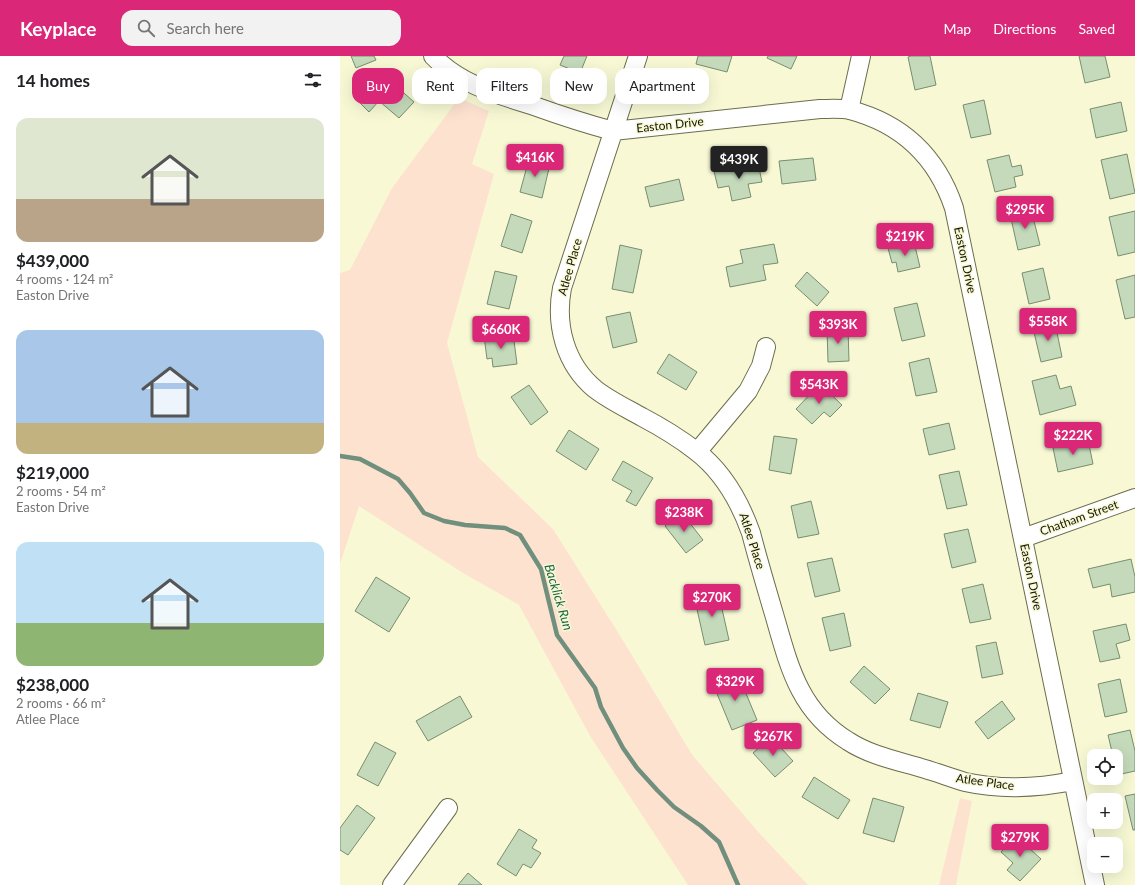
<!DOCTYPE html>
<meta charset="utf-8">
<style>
:root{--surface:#fff;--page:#f2f2f2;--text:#202124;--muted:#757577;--accent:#db2777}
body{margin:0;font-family:Lato,sans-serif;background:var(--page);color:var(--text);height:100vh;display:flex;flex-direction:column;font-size:15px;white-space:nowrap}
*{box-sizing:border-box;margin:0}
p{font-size:13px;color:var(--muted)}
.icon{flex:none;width:22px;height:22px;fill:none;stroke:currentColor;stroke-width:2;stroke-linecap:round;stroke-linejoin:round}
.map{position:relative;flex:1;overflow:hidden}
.side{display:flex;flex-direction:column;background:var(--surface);width:340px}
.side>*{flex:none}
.hud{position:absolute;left:12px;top:12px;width:380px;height:36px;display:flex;gap:8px}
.fabs{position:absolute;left:747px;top:693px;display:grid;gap:8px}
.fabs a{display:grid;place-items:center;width:36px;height:36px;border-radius:8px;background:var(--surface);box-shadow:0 4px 16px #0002;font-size:20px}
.price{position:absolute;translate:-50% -34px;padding:0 9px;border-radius:4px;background:var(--accent);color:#fff;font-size:13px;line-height:26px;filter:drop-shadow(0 1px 2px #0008)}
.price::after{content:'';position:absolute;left:50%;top:24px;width:12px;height:9px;margin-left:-6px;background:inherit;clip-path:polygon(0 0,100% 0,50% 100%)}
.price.selected{background:#222;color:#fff}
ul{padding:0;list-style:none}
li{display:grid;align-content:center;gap:8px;height:212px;padding:0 16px}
li span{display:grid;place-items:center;height:124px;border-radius:12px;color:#555}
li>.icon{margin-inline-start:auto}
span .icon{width:72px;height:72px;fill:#fffc;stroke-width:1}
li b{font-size:17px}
h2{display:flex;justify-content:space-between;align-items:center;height:48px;padding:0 16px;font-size:17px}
.tag{padding:0 14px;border-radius:12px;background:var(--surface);box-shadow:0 4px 16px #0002;font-size:14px;line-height:36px}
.tag.selected{background:var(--accent);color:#fff}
header{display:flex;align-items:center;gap:24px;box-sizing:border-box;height:56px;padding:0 20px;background:var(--accent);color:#fff}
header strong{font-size:19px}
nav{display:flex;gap:22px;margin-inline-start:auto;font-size:14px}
.search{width:280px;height:36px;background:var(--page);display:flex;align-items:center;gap:10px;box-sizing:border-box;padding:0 14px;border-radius:12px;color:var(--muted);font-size:15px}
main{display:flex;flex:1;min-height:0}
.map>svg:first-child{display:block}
.green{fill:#fde2d0}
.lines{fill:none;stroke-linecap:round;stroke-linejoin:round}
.stream{stroke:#708f7c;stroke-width:4.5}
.building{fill:#c4daba;stroke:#798d70}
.street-casing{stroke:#6c6d4c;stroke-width:20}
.street{stroke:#fff;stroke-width:18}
.labels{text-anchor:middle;stroke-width:3;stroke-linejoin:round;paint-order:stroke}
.street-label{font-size:12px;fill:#141407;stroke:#f8f9d4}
.water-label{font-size:13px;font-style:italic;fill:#1a6548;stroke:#f8f9d4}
</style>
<header>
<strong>Keyplace</strong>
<div class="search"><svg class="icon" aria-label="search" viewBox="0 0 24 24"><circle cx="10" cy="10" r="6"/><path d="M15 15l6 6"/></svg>Search here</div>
<nav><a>Map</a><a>Directions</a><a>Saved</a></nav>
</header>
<main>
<section class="side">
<h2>14 homes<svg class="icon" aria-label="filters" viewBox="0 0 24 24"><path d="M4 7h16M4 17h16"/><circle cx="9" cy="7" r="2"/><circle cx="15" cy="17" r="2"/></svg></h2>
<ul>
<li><span style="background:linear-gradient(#dfe7d0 65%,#b9a48a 0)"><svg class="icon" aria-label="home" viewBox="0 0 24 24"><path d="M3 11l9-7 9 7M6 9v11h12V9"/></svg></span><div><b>$439,000</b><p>4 rooms · 124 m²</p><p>Easton Drive</p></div></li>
<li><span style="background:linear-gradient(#a9c7e8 75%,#c2b280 0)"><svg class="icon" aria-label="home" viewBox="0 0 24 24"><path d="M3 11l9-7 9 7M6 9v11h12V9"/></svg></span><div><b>$219,000</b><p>2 rooms · 54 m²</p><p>Easton Drive</p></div></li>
<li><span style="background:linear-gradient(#bfe0f5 65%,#8fb573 0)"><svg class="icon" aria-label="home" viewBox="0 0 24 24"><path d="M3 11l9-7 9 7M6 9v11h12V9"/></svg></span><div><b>$238,000</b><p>2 rooms · 66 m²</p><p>Atlee Place</p></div></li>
</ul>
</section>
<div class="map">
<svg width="795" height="829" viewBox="0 0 795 829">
<rect width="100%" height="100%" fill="#f8f9d4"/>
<path class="green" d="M119,42L149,55L132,108L154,118L107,287L138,401L213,473L279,578L353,700L421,779L468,829H348L250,680L179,549L123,517L19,450L0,508V217L10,214L52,132Z
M620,742L632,745L616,829H599Z"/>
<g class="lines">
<path class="stream" d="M0,400L20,403L58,423L70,437L84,457L104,465L125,469L165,472L180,479L201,513L217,579L255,632L261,651L283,692L297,712L317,734L334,751L361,770L379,786L398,829"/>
</g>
<path class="building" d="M11,0H34L36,4L16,12Z
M224,0H247L240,17L220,9Z
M358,0H392L387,16L356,8Z
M428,0H457L451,13L427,2Z
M571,0H590L596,29L575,34L568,1Z
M739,0H765L770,21L745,27Z
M44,19L74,46L59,62L39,45L29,56L19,46Z
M644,44L651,78L631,82L623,49Z
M781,46L787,75L756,82L750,53Z
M787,98L795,137L770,143L761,104Z
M669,99L672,111L681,109L683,119L674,121L676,131L655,136L647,104Z
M473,102L476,124L442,128L439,105Z
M189,103L210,108L202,142L180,136Z
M418,107L422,126L408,128L411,141L392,145L389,130L378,132L374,115Z
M339,123L344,144L310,151L305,131Z
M691,153L700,189L678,194L670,158Z
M795,155V196L778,200L769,161Z
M171,158L192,165L182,197L161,190Z
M574,186L580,211L558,216L556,206L552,207L548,192Z
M434,188L438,207L423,209L426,224L390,231L386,211L403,207L400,194Z
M280,189L302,194L293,237L272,233Z
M703,212L710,243L689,248L682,217Z
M155,215L177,220L169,253L147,248Z
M467,216L489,236L477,250L455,230Z
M795,219V261L785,263L776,224Z
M577,247L585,280L562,285L554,252Z
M290,256L297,286L273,292L266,261Z
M715,267L722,301L701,306L693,272Z
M508,272L509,305L488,306L487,273Z
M173,277L177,308L153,311L152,302L147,303L144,280Z
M329,298L357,316L346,334L317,317Z
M589,302L597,336L576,340L569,307Z
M716,319L720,333L731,330L736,349L700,359L692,325Z
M480,328L502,349L490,361L484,356L472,368L456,353Z
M189,329L208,356L191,369L171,341Z
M609,367L615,393L589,399L583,373Z
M229,374L259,393L246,414L216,395Z
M434,380L457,383L451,418L429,414Z
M748,384L753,408L718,416L713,392Z
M283,405L313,422L296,450L286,445L292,435L272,424Z
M619,415L627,449L607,453L599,419Z
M471,445L479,478L458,482L451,450Z
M342,457L363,484L346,497L325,470Z
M628,473L636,506L612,512L604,478Z
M492,502L500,535L475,541L467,507Z
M791,503L795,521V536L772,541L770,528L753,532L748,513Z
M36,521L70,542L49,576L15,555Z
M643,528L651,563L630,567L622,533Z
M378,535L389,584L365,589L354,540Z
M504,557L511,590L490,595L482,562Z
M786,568L790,584L776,588L780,602L760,606L753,575Z
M656,586L663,618L642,622L636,590Z
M524,610L550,633L535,648L510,626Z
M398,618L417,664L392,674L373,628Z
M780,623L787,656L765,661L758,628Z
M578,637L608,646L600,672L570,664Z
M120,640L132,661L88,685L76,665Z
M662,645L675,663L648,683L635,666Z
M790,674L795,695V715L777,719L776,700H773L768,679Z
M431,681L453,705L435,721L413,697Z
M35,686L56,697L38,730L17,719Z
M474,721L510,744L498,763L462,741Z
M795,738V774H793L785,740Z
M533,742L564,751L554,786L523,777Z
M17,749L35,762L8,799L0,794V772Z
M179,773L197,784L192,792L201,797L191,812L183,808L176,820L157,808Z
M676,780L701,803L680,825L667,814L673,807L661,796Z
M128,817L142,829H118Z"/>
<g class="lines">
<g class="street-casing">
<path id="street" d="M93,0C120,29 160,39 197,51C222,60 247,68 273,75L480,53C489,53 501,52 510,54C563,68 597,101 614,152L755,829
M298,0L222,232C215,269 225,308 255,333C269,344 286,352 302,361C321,371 339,382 356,395C382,415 400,446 411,477C418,504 426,531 434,558C449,610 459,655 508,685C531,700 559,705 585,713C598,717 612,722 625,726C661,734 698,732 733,725
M509,54L521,0
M357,396L408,335L421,310L426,291
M683,482L795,442
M52,829L108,752"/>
</g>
<use href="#street" class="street"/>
</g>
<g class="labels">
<g class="street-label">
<text transform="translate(330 69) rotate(-6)" y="4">Easton Drive</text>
<text transform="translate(625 204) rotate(78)" y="4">Easton Drive</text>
<text transform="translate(230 211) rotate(-74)" y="4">Atlee Place</text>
<text transform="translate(739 462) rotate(-20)" y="4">Chatham Street</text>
<text transform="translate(412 485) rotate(72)" y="4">Atlee Place</text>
<text transform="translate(691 521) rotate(78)" y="4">Easton Drive</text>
<text transform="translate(645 726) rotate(8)" y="4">Atlee Place</text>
</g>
<g class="water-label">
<text transform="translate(219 541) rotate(73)" y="5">Backlick Run</text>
</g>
</g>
</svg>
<div class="fabs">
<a><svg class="icon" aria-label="locate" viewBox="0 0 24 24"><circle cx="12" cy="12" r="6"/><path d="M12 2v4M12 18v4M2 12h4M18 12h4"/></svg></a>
<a>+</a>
<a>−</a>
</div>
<b class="price" style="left:195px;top:122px">$416K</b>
<b class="price selected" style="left:399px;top:124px">$439K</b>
<b class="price" style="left:685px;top:174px">$295K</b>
<b class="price" style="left:565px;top:201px">$219K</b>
<b class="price" style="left:708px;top:286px">$558K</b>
<b class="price" style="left:498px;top:289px">$393K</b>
<b class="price" style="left:161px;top:294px">$660K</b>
<b class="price" style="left:479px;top:349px">$543K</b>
<b class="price" style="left:733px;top:400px">$222K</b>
<b class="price" style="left:344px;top:477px">$238K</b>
<b class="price" style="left:372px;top:562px">$270K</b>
<b class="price" style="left:395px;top:646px">$329K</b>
<b class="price" style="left:433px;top:701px">$267K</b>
<b class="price" style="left:680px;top:802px">$279K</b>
<div class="hud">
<a class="tag selected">Buy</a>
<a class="tag">Rent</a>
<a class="tag">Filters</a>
<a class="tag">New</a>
<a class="tag">Apartment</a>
</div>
</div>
</main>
